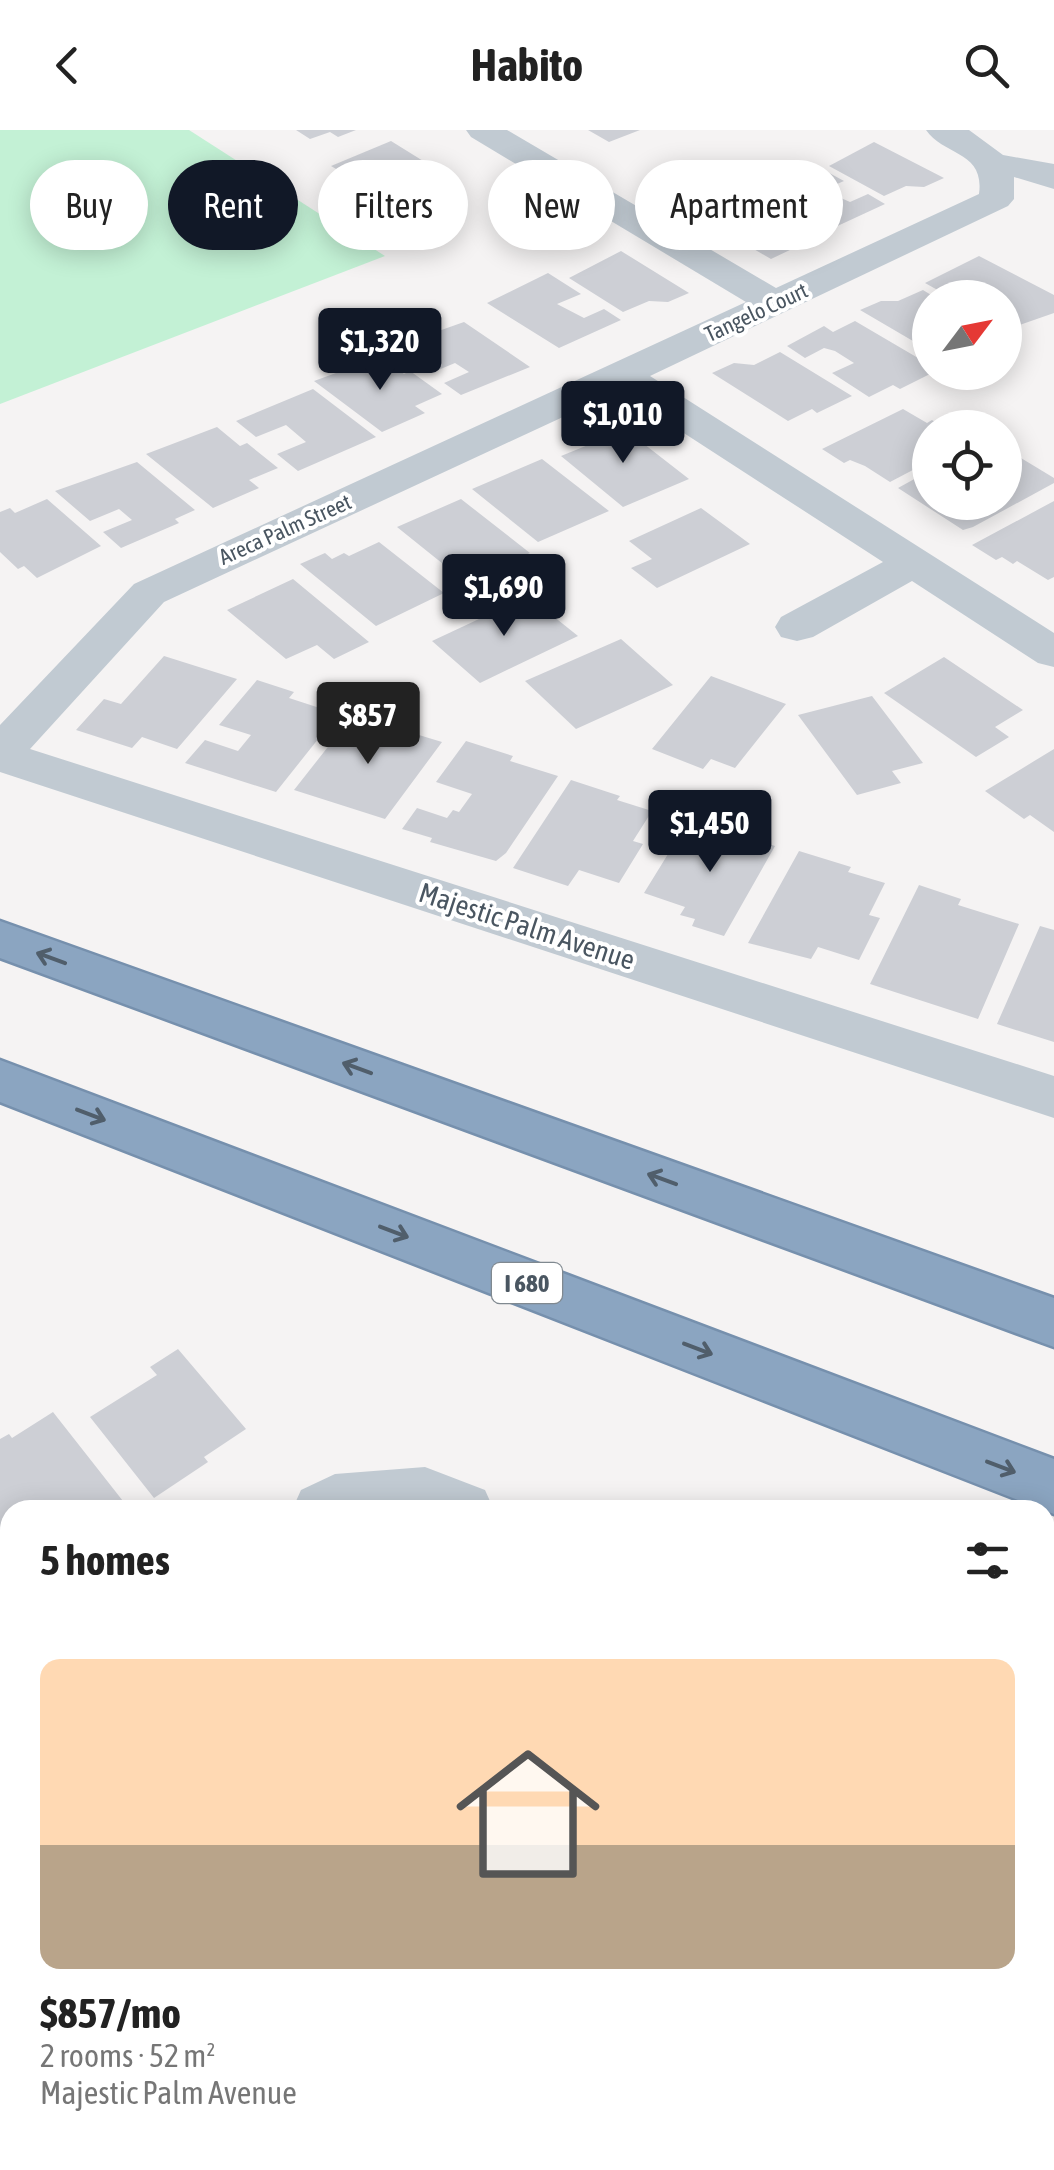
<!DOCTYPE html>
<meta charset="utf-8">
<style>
:root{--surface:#fff;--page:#f2f2f2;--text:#222;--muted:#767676;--line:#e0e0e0;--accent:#111827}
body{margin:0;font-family:"Asap Condensed",sans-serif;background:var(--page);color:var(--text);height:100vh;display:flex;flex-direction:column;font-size:38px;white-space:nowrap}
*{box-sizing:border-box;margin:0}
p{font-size:32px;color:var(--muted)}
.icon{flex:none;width:55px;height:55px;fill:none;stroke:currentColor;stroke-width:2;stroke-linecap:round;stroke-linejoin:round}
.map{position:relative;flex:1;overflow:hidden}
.side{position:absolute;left:0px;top:1370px;width:1055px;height:670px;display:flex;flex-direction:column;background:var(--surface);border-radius:30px 30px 0 0;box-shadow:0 5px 25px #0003}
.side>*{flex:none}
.hud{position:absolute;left:30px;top:30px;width:995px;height:90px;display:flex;gap:20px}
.needle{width:65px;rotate:58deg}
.tools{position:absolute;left:912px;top:150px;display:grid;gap:20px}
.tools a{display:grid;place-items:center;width:110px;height:110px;border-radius:50%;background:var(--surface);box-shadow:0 5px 25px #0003;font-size:50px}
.price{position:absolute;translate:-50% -85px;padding:0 22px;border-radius:10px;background:var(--accent);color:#fff;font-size:32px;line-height:65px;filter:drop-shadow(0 2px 5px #0008)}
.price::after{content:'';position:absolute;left:50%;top:60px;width:30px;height:22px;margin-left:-15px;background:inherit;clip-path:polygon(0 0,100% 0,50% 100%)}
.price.on{background:#222;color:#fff}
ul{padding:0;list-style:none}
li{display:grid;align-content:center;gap:20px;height:530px;padding:0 40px}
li+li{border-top:2px solid var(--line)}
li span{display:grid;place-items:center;height:310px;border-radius:20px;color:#555}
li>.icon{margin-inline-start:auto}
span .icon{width:180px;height:180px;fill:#fffc;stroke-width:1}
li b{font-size:42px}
h2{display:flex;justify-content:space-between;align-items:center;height:120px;padding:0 40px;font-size:42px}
.tag{padding:0 35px;border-radius:45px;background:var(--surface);box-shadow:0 5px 25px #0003;font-size:35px;line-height:90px}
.tag.on{background:var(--accent);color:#fff}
header{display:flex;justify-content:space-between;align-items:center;height:130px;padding:0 40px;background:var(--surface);font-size:45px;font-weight:700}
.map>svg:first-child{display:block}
.green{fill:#c3f1d5}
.building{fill:#cdcfd5}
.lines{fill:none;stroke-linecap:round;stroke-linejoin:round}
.highway-casing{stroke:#7690ad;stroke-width:5}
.minor{fill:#c1cad2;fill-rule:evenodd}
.highway{fill:#8ba5c1;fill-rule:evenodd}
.oneway{stroke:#505e6b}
.labels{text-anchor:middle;stroke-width:8;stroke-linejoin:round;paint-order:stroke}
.far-street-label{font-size:22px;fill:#4a5661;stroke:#fff}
.shield{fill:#fff;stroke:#808990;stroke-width:2.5}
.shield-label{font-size:25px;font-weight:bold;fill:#4a5661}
.street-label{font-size:28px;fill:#4a5661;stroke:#fff}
</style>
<header><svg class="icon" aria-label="back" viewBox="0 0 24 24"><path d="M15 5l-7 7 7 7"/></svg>Habito<svg class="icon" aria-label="search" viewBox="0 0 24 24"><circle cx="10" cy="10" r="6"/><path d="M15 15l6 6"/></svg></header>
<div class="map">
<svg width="1054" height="2040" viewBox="0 0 1054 2040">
<rect width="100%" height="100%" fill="#f5f3f3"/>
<path class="green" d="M0,0H189L385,126L0,274Z"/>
<path class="building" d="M296,0H356L338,7L330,2L310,9Z
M588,0H640L609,12Z
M391,11L428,34L414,40L431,47L382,66L331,36Z
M874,12L944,48L924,57L906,56L884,66L829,36Z
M811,33L844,51L823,60L850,72L868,64L885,74L831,99L758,59Z
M760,69L817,100L793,111L787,116L792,119L771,129L702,89Z
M621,121L689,163L668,172L649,171L623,182L569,148Z
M979,126L1054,165V183L1008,199L1005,168H991L961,155L943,163L925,153Z
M548,143L581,164L557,174L584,188L604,179L621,190L559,218L487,173Z
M923,160L936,168H930V221L860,180L881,171H898Z
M855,191L930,235V244L900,259L893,255L869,267L832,243L854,233L835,221L824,218L805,228L787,216L824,196L833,202Z
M464,192L530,237L461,265L444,253L469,242L455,233L431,243L393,217Z
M780,222L852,266L817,283L812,279L788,291L712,243L734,233L754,235Z
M380,227L404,244L410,241L442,264L415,276L425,283L382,302L314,251Z
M313,259L376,307L298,341L277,324L306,312L286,295L256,307L236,291Z
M903,279L927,293L932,290L944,298H930V331L890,352L865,336L850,330L844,333L822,319Z
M617,293L689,349L623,377L561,326L593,313L583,306Z
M217,297L240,316L247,313L278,338L249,350L259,358L213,378L146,324Z
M1005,325L1010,328L1016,325L1054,348V353L973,397L963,400L898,358L918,347L930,355V372H1005Z
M542,329L609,381L538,412L472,359Z
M137,332L195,380L175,389L179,393L121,418L103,402L132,390L119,379L90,391L55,361Z
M47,369L101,416L37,448L24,436L18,439L0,422V382L10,378L15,383Z
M461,369L530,423L496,439L483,429L453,442L397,397Z
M1054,371V447L1048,450L1017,431L1013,434L1002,427L996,430L972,415Z
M701,378L750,414L657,458L631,438L652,429L629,411Z
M379,412L444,463L376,496L300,434L325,423L332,429L344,423L349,426Z
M293,449L369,512L334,529L317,515L286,529L227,480Z
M528,466L578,506L480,553L432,511Z
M621,509L673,555L576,599L525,551Z
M164,526L237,549L177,619L142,607L132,618L76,600L104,569L121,574Z
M944,527L1023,580L995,597L1009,607L976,627L884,563Z
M711,546L786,574L735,638L711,629L703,639L652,619Z
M257,550L294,562L289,568L338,584L276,662L185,633L205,610L238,621L251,605L219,595Z
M872,566L923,633L892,641L901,653L857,665L798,585Z
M353,585L442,612L385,689L294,660Z
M466,611L513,626L510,631L558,646L506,723L496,731L430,712L432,708L402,699L417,678L447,688L453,680L459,682L472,664L436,652Z
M1054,619V702L1030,685L1024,689L985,661Z
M571,650L620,666L617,670L652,681L633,711L643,714L619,753L579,740L568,756L513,738Z
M689,690L775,716L724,806L692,796L695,789L680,785L685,777L644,763Z
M799,721L851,737L848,742L885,753L869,785L880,788L859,830L818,817L811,829L748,813Z
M919,755L961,769L958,775L1019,794L978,889L870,854Z
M1040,796L1054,800V912L997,894Z
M178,1219L246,1299L204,1327L208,1332L154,1368L90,1287L157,1245L150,1237Z
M53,1282L130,1380H10V1415L0,1421V1309L9,1304L12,1308Z
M10,1734V1900L0,1908V1741Z
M1045,1766L1054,1771V1855L1046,1880Z
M185,2030H338L345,2040H173Z"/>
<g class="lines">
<g class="highway-casing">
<path id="highway" d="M0,791L1054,1168V1217L0,828Z
M0,930L1054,1329V1384L0,972Z"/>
</g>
<path class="minor" d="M466,0H507L776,158L979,64C985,21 944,26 926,0H969L1003,25L1054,34V59L1014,47V69L1008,76L650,246L1054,503V537L1038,533L912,451L813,507L797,511L781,507L775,497L781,487L883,432L619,261L164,472L30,619L1054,946V988L0,642V595L134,454L746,172L471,7Z
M425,1337L485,1360L494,1380H292L301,1360L335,1344Z
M10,1572V1639L0,1643V1576Z
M1045,1603L1054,1607V1673L1045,1669Z"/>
<use href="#highway" class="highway"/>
</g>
<defs><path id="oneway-shaft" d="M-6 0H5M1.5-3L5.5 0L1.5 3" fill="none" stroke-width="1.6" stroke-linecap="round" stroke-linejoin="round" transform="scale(2.5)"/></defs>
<g class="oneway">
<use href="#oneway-shaft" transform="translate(51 828) rotate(-160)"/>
<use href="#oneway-shaft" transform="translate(357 938) rotate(-160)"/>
<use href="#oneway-shaft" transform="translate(91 985) rotate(21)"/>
<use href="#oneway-shaft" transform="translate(662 1049) rotate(-160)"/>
<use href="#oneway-shaft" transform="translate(394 1102) rotate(21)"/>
<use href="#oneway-shaft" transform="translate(698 1219) rotate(21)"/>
<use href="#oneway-shaft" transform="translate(1001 1337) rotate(21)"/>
</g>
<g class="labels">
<g class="far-street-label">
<text transform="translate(756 182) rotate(-25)" y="8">Tangelo Court</text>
<text transform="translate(285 399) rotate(-24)" y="8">Areca Palm Street</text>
</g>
<rect class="shield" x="492" y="1133" width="70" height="40" rx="8"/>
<g class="shield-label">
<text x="527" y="1162">I 680</text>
</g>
<g class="street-label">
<text transform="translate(527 796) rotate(18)" y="10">Majestic Palm Avenue</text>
</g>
</g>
</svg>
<div class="tools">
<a><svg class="needle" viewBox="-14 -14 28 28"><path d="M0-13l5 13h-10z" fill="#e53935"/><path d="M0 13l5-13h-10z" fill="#767676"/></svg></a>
<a><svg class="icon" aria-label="locate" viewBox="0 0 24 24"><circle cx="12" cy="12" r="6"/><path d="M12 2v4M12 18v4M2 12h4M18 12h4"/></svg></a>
</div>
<b class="price" style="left:380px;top:263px">$1,320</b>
<b class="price" style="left:623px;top:336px">$1,010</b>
<b class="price" style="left:504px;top:509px">$1,690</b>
<b class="price on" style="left:368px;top:637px">$857</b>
<b class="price" style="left:710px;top:745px">$1,450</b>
<div class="hud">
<a class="tag">Buy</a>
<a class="tag on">Rent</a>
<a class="tag">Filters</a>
<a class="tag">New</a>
<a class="tag">Apartment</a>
</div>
<section class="side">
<h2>5 homes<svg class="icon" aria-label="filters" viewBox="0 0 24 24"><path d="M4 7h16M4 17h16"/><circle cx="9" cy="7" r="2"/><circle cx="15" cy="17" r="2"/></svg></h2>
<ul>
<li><span style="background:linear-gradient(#ffd9b3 60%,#b9a48a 0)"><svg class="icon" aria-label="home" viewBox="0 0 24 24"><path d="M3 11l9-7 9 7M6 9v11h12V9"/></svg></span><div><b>$857/mo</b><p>2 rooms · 52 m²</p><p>Majestic Palm Avenue</p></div></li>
</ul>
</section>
</div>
